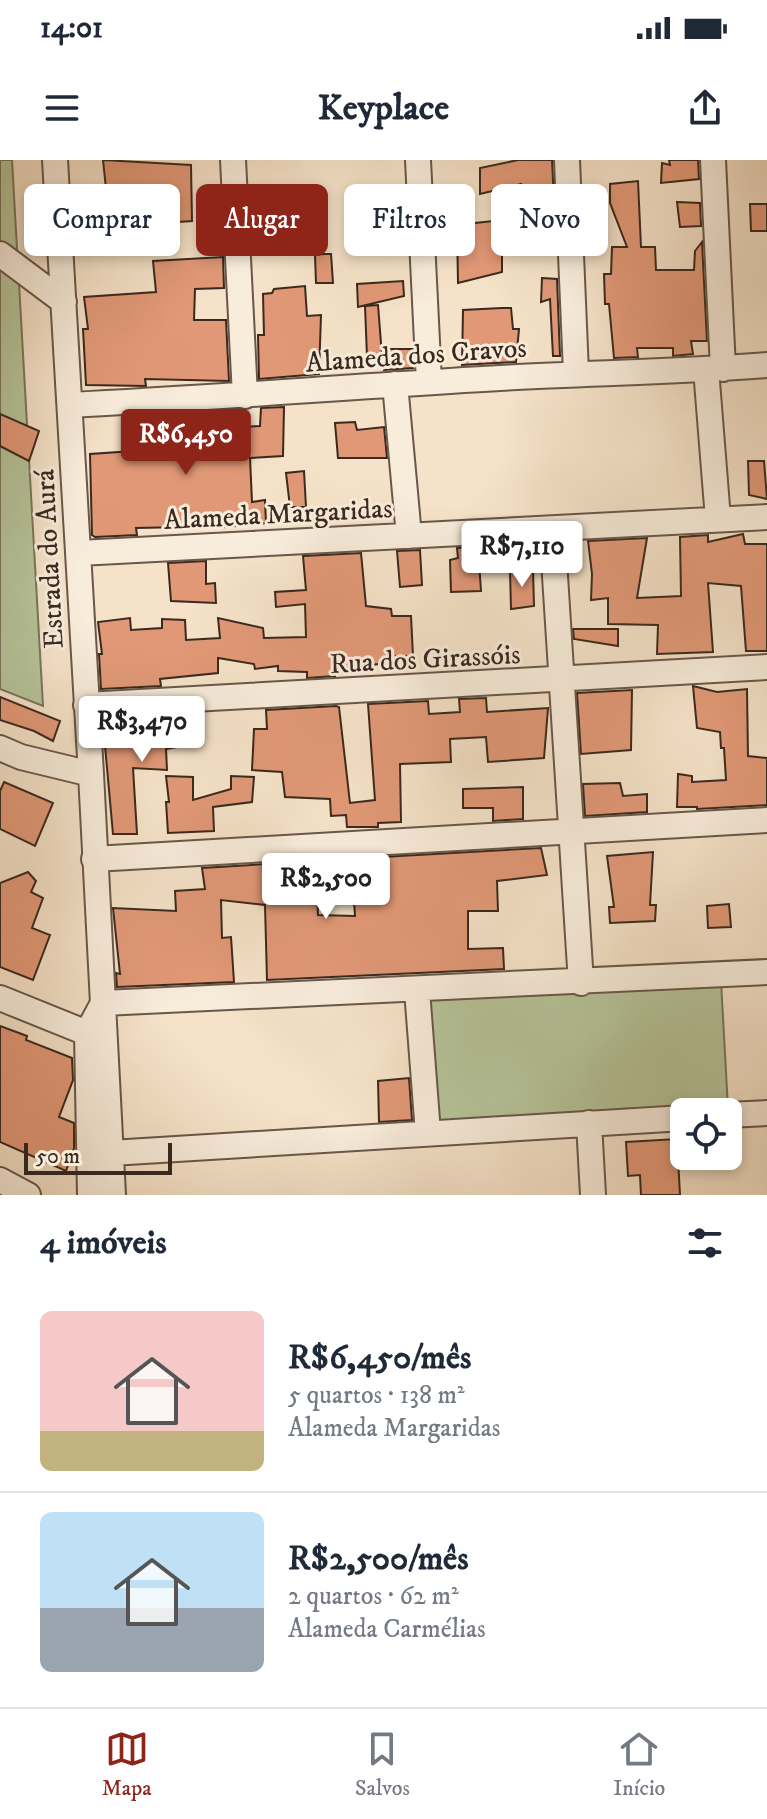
<!DOCTYPE html>
<html lang="pt">
<meta charset="utf-8">
<style>
:root{--surface:#fff;--page:#f2f2f3;--text:#1f2937;--muted:#747a83;--line:#e0e1e3;--accent:#8f2418}
body{margin:0;font-family:"IM FELL DW Pica",serif;background:var(--page);color:var(--text);height:100vh;display:flex;flex-direction:column;font-size:30px;white-space:nowrap}
*{box-sizing:border-box;margin:0}
p{font-size:26px;color:var(--muted)}
.icon{flex:none;width:44px;height:44px;fill:none;stroke:currentColor;stroke-width:2;stroke-linecap:round;stroke-linejoin:round}
.map{position:relative;height:1035px;overflow:hidden}
.drawer{display:flex;flex-direction:column;background:var(--surface);flex:1}
.drawer>*{flex:none}
.top-card{position:absolute;left:24px;top:24px;width:720px;height:72px;display:flex;gap:16px}
.fabs{position:absolute;left:670px;top:938px;display:grid;gap:16px}
.fabs a{display:grid;place-items:center;width:72px;height:72px;border-radius:12px;background:var(--surface);box-shadow:0 4px 12px #0003;font-size:40px}
.scale{position:absolute;left:24px;bottom:20px;width:148px;box-sizing:border-box;padding-left:8px;border:4px solid #3a291f;border-top:0;font-size:22px;line-height:28px;white-space:nowrap;color:#3a291f;-webkit-text-stroke:6px #f8ecdb;paint-order:stroke}
.price{position:absolute;translate:-50% -68px;padding:0 18px;border-radius:8px;background:#fff;color:#222;font-size:26px;line-height:52px;filter:drop-shadow(0 2px 4px #0008)}
.price::after{content:'';position:absolute;left:50%;top:48px;width:24px;height:18px;margin-left:-12px;background:inherit;clip-path:polygon(0 0,100% 0,50% 100%)}
.price.active{background:var(--accent);color:#fff}
ul{padding:0;list-style:none}
li{display:flex;align-items:center;gap:24px;height:200px;padding:0 40px}
li+li{border-top:2px solid var(--line)}
li span{display:grid;place-items:center;flex:none;width:224px;height:160px;border-radius:12px;color:#555}
li>.icon{margin-inline-start:auto}
span .icon{width:96px;height:96px;fill:#fffc;stroke-width:1}
li b{font-size:34px}
h2{display:flex;justify-content:space-between;align-items:center;height:96px;padding:0 40px;font-size:34px}
.tag{padding:0 28px;border-radius:12px;background:var(--surface);box-shadow:0 4px 12px #0003;font-size:28px;line-height:72px}
.tag.active{background:var(--accent);color:#fff}
.status{display:flex;justify-content:space-between;align-items:center;height:56px;padding:0 40px;background:var(--surface);direction:ltr}
.status svg{height:22px;fill:currentColor}
header{display:flex;justify-content:space-between;align-items:center;height:104px;padding:0 40px;background:var(--surface);font-size:36px;font-weight:800}
.menu{display:flex;justify-content:space-around;align-items:center;height:112px;border-top:2px solid var(--line);background:var(--surface);font-size:22px;color:var(--muted)}
.menu a{display:grid;justify-items:center;gap:4px}
.menu .active{color:var(--accent)}
.map>svg:first-child{display:block}
.green{fill:#b6c49a;stroke:#78765c;stroke-width:2}
.building{fill:#e19876;stroke:#3a291f;stroke-width:2}
.lines{fill:none;stroke-linecap:round;stroke-linejoin:round}
.minor-casing{stroke:#695749;stroke-width:28}
.minor{stroke:#f8ecdb;stroke-width:24}
.labels{text-anchor:middle;stroke-width:6;stroke-linejoin:round;paint-order:stroke}
.street-label{font-size:28px;fill:#3a291f;stroke:#f8ecdb}
</style>
<div class="status"><b>14:01</b><svg viewBox="0 0 49 12"><path d="M0 12V9h3v3zM5 12V6h3v6zM10 12V3h3v9zM15 12V0h3v12zM26 1h20v11H26zM47 4h2v5h-2z"/></svg></div>
<header><svg class="icon" aria-label="menu" viewBox="0 0 24 24"><path d="M4 6h16M4 12h16M4 18h16"/></svg>Keyplace<svg class="icon" aria-label="share" viewBox="0 0 24 24"><path d="M12 15V3M7 8l5-5 5 5M5 13v7h14v-7"/></svg></header>
<div class="map">
<svg width="767" height="1035" viewBox="0 0 767 1035">
<rect width="100%" height="100%" fill="#f5e2c8"/>
<filter id="stains"><feTurbulence type="fractalNoise" baseFrequency=".0025" numOctaves="4"/><feColorMatrix values="0 0 0 0 .2 0 0 0 0 .09 0 0 0 0 .02 0 0 0 .5 -.17"/></filter>
<radialGradient id="worn" r=".72"><stop offset=".6" stop-color="#630" stop-opacity="0"/><stop offset="1" stop-color="#630" stop-opacity=".3"/></radialGradient>
<path class="green" d="M0,0H12L43,546L0,529Z
M721,821L728,948L440,969L424,835Z"/>
<path class="building" d="M103,0L191,5L192,61L163,63L162,39L107,38Z
M518,0H552L556,83L529,85L532,64L529,26L521,27V24L480,34V8Z
M669,0H698L699,19L661,23L662,3L670,5Z
M638,21L641,87H655L656,110H694L695,91L702,82L707,181H691L693,194L673,196V188H637L638,197L614,198L609,144H605L604,114H611L612,87H627L610,43V24Z
M307,38V64L261,68L258,45Z
M677,42L700,43L701,66L680,67Z
M750,44H767V71H751Z
M106,53H122L125,79H106Z
M391,59L395,83L360,81L363,62Z
M502,60L504,86H502V112L458,123L457,65Z
M324,94H331L333,123H316L315,95Z
M223,97L224,128L195,129L194,160H226L229,221L145,219L146,226L86,225L83,169H88L84,137L156,132L153,101Z
M542,118L557,119L560,196H553L550,139L541,142Z
M403,121L404,136L358,147L357,124Z
M305,126L307,156L321,155L319,214L259,219L258,175H264L263,134L272,133L274,129Z
M378,145L382,196L367,197L365,146Z
M502,148H511L513,169H519L516,202L462,205L463,150Z
M386,189H412L413,208L384,210Z
M284,247L283,296L250,298L252,342L265,340L266,363L217,368V360L184,367L136,368L137,375L95,377L92,375L90,294L178,288L176,254L208,252V255L237,256L238,267L260,266L261,248Z
M0,254L39,271L29,301L0,286Z
M355,262L357,270L384,267L387,298H338L335,263Z
M748,301H764L767,339L749,335Z
M304,311L306,347H290L286,313Z
M743,374L745,384H767V491H746L741,426L708,423L713,492L657,494L658,465L608,464V438L591,440L592,414L588,381L647,378L637,438L681,436L680,377L708,375V382Z
M511,385L512,401L479,402L481,431L451,432L450,400L458,398L457,388Z
M420,390L422,425L400,427L397,391Z
M361,393L366,446L391,449L392,456H411L413,496H396L397,502L335,509V516L307,518V512L278,511V506L255,509L254,504L218,498V513L160,519L161,526L101,529L99,494H102L98,462L130,458L131,470L162,468V459L185,460L186,480L220,478L218,458L263,468L264,478L306,477L305,444L276,447L275,432L306,430L303,396Z
M206,401V424L215,423L216,443L171,441L168,403Z
M510,410H533L534,446L511,449Z
M573,469H618V486L574,479Z
M693,526L717,532L747,529L748,596L767,598V645L697,649V647H677L678,614L692,616V622L726,620L724,588H721L720,572L697,568Z
M632,530L631,590L581,594L577,533Z
M0,537L60,561L53,581L34,571L0,560Z
M486,538L487,552L548,548L544,598L488,602L486,577L450,579L451,602L400,604L401,662L378,663V667H347L346,655L331,656L330,639L285,637L282,612L252,610L254,569H267L266,550L336,546L339,547L350,643L375,640L368,544L428,541L429,554L460,552L459,539Z
M193,554L194,584L166,589L167,610L133,608L137,674H113L105,586L144,585L142,557Z
M166,616L193,617V640L231,629V616L254,617L252,642L213,647L214,671L168,673L166,642H169Z
M4,622L53,643L35,686L0,669V631Z
M620,623L623,636L647,634V652L585,656L583,624Z
M523,627V659L493,661V648H463V629Z
M541,688L547,715L497,721L498,751H468V789L503,788L504,809L267,820L265,745L221,740L222,778L231,777L234,822L117,827L116,813L120,814L113,748L176,751L175,731L205,729L202,708L316,701L318,755L355,756L352,711L382,709V697Z
M653,692L650,745H656L655,761L610,763L609,747H614L607,696Z
M28,712L36,721L31,732L43,738L32,768L50,775L33,820L0,807V723Z
M729,744L731,767L708,768L707,746Z
M0,866L27,876L26,880L72,898L73,920L59,957L74,963V988L66,1011L0,982Z
M409,918L412,960L379,962L378,921Z
M677,979L680,1035H641L640,1015L628,1016L626,982Z"/>
<g class="lines">
<g class="minor-casing">
<path id="minor" d="M55,0L91,614L113,1035
M233,0L245,236
M418,0L429,222
M567,0L576,213
M713,0L723,209
M0,94L64,142
M706,209L718,359
M395,224L409,376
M70,245C213,238 356,226 500,218C589,213 678,212 767,205
M552,369L581,823
M79,393L767,357
M86,545L767,507
M0,588L21,597L91,614
M94,699L767,660
M417,830L428,973
M0,838L87,873L103,843L767,812
M87,873L90,1035
M728,955L767,953
M589,963L593,1035
M111,993L684,958
M0,1020L28,1035"/>
</g>
<use href="#minor" class="minor"/>
</g>
<g class="labels">
<g class="street-label">
<text transform="translate(416 194) rotate(-4)" y="10">Alameda dos Cravos</text>
<text transform="translate(278 353) rotate(-3)" y="10">Alameda Margaridas</text>
<text transform="translate(48 399) rotate(-93)" y="10">Estrada do Aurá</text>
<text transform="translate(425 498) rotate(-3)" y="10">Rua dos Girassóis</text>
</g>
</g>
<rect width="100%" height="100%" filter="url(#stains)"/>
<rect width="100%" height="100%" fill="url(#worn)"/>
</svg>
<div class="fabs">
<a><svg class="icon" aria-label="locate" viewBox="0 0 24 24"><circle cx="12" cy="12" r="6"/><path d="M12 2v4M12 18v4M2 12h4M18 12h4"/></svg></a>
</div>
<div class="scale">50 m</div>
<b class="price active" style="left:186px;top:317px">R$6,450</b>
<b class="price" style="left:522px;top:429px">R$7,110</b>
<b class="price" style="left:142px;top:604px">R$3,470</b>
<b class="price" style="left:326px;top:761px">R$2,500</b>
<div class="top-card">
<a class="tag">Comprar</a>
<a class="tag active">Alugar</a>
<a class="tag">Filtros</a>
<a class="tag">Novo</a>
</div>
</div>
<section class="drawer">
<h2>4 imóveis<svg class="icon" aria-label="filters" viewBox="0 0 24 24"><path d="M4 7h16M4 17h16"/><circle cx="9" cy="7" r="2"/><circle cx="15" cy="17" r="2"/></svg></h2>
<ul>
<li><span style="background:linear-gradient(#f6c9c9 75%,#c2b280 0)"><svg class="icon" aria-label="home" viewBox="0 0 24 24"><path d="M3 11l9-7 9 7M6 9v11h12V9"/></svg></span><div><b>R$6,450/mês</b><p>5 quartos · 138 m²</p><p>Alameda Margaridas</p></div></li>
<li><span style="background:linear-gradient(#bfe0f5 60%,#9aa5b1 0)"><svg class="icon" aria-label="home" viewBox="0 0 24 24"><path d="M3 11l9-7 9 7M6 9v11h12V9"/></svg></span><div><b>R$2,500/mês</b><p>2 quartos · 62 m²</p><p>Alameda Carmélias</p></div></li>
</ul>
</section>
<nav class="menu">
<a class="active"><svg class="icon" aria-label="map" viewBox="0 0 24 24"><path d="M3 6l6-2 6 2 6-2v14l-6 2-6-2-6 2zM9 4v14M15 6v14"/></svg>Mapa</a>
<a><svg class="icon" aria-label="saved" viewBox="0 0 24 24"><path d="M7 4h10v16l-5-4-5 4z"/></svg>Salvos</a>
<a><svg class="icon" aria-label="home" viewBox="0 0 24 24"><path d="M3 11l9-7 9 7M6 9v11h12V9"/></svg>Início</a>
</nav>
